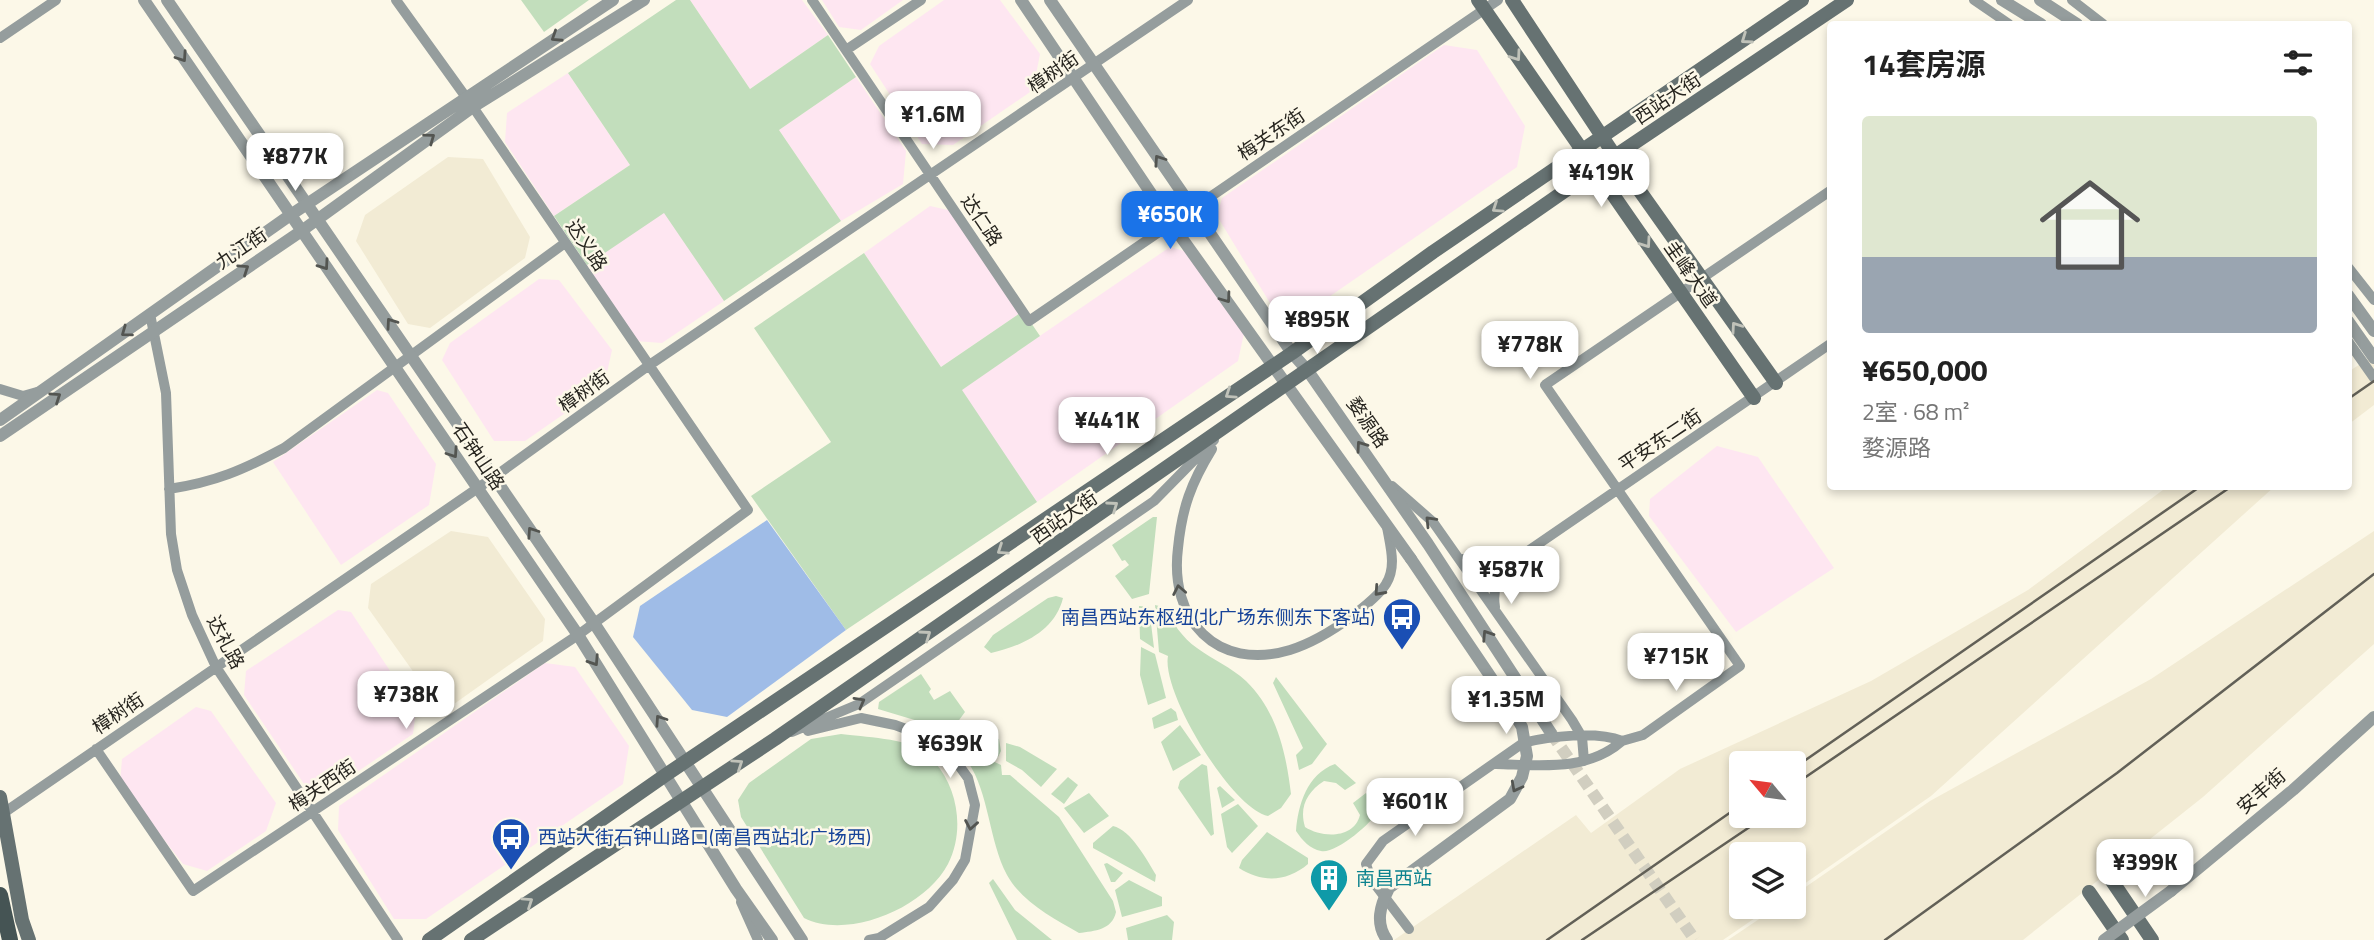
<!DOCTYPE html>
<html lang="zh">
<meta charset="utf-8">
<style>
:root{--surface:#fff;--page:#f6f6f6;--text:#222;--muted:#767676;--line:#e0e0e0;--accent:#1a73e8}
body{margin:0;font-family:"Titillium Web","Noto Sans SC",sans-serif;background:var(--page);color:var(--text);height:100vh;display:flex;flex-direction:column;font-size:26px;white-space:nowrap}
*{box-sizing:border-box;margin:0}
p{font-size:23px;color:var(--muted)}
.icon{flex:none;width:38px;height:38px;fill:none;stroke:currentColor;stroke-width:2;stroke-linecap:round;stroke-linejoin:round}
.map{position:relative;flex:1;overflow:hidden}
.panel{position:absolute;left:1827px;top:21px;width:525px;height:469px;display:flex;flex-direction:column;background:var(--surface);border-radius:7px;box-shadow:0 4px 10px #0003}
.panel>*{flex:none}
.needle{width:46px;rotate:299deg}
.controls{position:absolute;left:1729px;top:751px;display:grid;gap:14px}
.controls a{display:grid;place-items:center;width:77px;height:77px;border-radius:7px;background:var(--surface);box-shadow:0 4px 10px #0003;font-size:35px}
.price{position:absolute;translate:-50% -60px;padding:0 16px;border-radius:14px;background:#fff;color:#222;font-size:23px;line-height:46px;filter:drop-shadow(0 2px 4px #0008)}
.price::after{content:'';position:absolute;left:50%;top:42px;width:21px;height:16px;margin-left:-10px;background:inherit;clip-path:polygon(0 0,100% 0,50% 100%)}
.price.selected{background:var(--accent);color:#fff}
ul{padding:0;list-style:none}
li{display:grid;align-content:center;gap:14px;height:371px;padding:0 35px}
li+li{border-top:2px solid var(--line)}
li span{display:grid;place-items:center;height:217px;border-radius:7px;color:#555}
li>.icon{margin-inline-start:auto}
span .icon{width:126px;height:126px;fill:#fffc;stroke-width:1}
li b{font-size:30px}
h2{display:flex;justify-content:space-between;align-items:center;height:84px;padding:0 35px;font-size:30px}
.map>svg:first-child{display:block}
.commercial{fill:#fee6f1}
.built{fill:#f2ebd4;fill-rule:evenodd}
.green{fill:#c2debc}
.water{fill:#9fbce7}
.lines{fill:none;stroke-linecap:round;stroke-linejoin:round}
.tertiary-tunnel{stroke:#d1cec0;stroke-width:12;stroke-dasharray:12 6;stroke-linecap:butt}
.minor{stroke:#959d9d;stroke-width:10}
.tertiary{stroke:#959d9d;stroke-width:12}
.secondary{stroke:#667272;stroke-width:14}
.primary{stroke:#455454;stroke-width:16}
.rail{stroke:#626057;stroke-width:2.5}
.tertiary-bridge{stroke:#959d9d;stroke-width:12}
.oneway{stroke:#535551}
.oneway2{stroke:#c0c2b9}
.labels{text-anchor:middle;stroke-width:5;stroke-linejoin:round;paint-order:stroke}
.street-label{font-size:19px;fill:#27251f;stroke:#fcf8e8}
.transit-label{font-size:19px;fill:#164399;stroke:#fcf8e8;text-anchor:end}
.culture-label{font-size:19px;fill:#0d838f;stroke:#fcf8e8;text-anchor:start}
</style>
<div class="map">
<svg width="2374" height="940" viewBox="0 0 2374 940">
<rect width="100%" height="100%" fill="#fcf8e8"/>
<path class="commercial" d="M690,0H802L828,35L750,89Z
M822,0H903L861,30L839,27Z
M944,0H1000L1040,54L1033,90L953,145L922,144L870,64L879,46Z
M1444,45L1477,50L1525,126L1517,167L1310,310L1273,308L1217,216L1222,198Z
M568,73L630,165L554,216L505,142L507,113Z
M856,77L906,151L903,184L841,221L779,130Z
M930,206L957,212L1023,311L941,367L864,253Z
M664,212L724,301L662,343L635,341L587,265Z
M1170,247L1195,254L1246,324L1238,361L1037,502L961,390Z
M539,279L559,280L612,350L604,386L525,441H494L442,360L450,343Z
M377,390L388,393L436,464L429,505L341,565L273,462Z
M1717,446L1758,457L1834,568L1736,632L1649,516L1650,499Z
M338,610L351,612L416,710L413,734L332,789L304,784L244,695L246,671Z
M545,663L575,667L629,746L623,784L426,919H394L338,830L339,806Z
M196,707L211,711L276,803L266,831L207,871L183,864L120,783L122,759Z"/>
<path class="built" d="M448,157L483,159L530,237L525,258L430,328L408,324L356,241L365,215Z
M2374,355V405L2349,424L2348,372Z
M2167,487H2274L1931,796L1794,891V854H1741V906L1771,907L1723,940H1394L1576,815L1591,833L1680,769L1871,681L2028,590ZM1741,763H1794V816H1741Z
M451,531L488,537L545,619L543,641L454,704L434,701L368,608L371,584Z
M2374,531V644L2203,797L2023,940H1728L1777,907L1794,906V895L1930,801L2151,679Z"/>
<path class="green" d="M521,0H589L544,32Z
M676,0H690L750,89L828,35L856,77L779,130L841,221L724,301L664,213L587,265L554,216L630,165L568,73Z
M864,253L941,367L1023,311L1040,336L962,390L1037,502L846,630L751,496L831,442L754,328Z
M1153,517H1157L1149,594L1132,599L1115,576L1129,565L1125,560L1122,561L1112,545Z
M1056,596L1063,598C1055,631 1022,646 991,653L984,647L993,635L1048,598Z
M1155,605L1163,607C1173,622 1182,638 1197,648C1213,660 1231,667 1246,681C1277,711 1286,753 1291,794L1281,808L1268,816C1232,809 1161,692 1168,656L1159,652Z
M1139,606L1149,607L1154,648L1140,639Z
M1141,647L1155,654L1166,698L1148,705L1140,675Z
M921,674L931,689L929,692L934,700L950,691L965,712L951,731L878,709L879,702Z
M1276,677L1327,744L1312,764L1299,770L1296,755L1303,748L1273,683Z
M1171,708L1176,712L1178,720L1154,729L1152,718Z
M1180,725L1201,755L1173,771L1161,742Z
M967,731L999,739L1001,751L998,757L964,740Z
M841,734C862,737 908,738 924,752C956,777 967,827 948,864C925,908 848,940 804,918L741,817L738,800L749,783L811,739Z
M1006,743L1020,747L1057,769L1041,787L1022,770L1006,761Z
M959,745L1001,765L1002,775H1010L1059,817L1113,901L1116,912C1112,930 1095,931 1079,933C1053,918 1022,902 1007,875C986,835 990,780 957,749Z
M1202,764L1207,766L1214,834L1211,836L1178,788L1180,781Z
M1335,764L1356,783L1345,790L1336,783L1324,781C1307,792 1299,807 1305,827C1322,838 1354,839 1360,815L1353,803L1366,793L1378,811C1372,823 1336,854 1321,851C1310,849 1302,840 1296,831C1298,805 1307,774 1335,764Z
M1068,777L1078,785L1064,804L1051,794Z
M1220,786L1235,800L1222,808L1217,788Z
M1089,793L1109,816L1084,833L1064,808Z
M1238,804L1258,826L1232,853L1227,847L1221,814Z
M1113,826C1131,830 1147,860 1156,875L1155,882L1093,848V843Z
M1267,832L1308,858V864C1287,882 1262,883 1239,868L1242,860Z
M1107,863L1123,873L1115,882H1111L1104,864Z
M993,879L1015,910L1052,940H1017L989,883Z
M1129,880L1162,897V906L1122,917L1115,890Z
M1167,915L1174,922L1172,940H1128L1126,928Z"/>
<path class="water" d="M767,520L846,630L727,717L692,710L633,637L640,606Z"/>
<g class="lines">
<path class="tertiary-tunnel" d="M1551,733L1695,940"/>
<path class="minor" d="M812,0L1029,321L1498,0
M1974,0L2009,24
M2072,0L2103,24
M0,38L56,0
M846,50L921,0
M2348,267L2374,300
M150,314L166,393L171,534L177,570L192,615L216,667L398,940
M2348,341L2374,378
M0,389L23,396L37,392
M1212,449C1191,483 1182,508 1178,548C1169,619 1216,672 1290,650C1312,643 1332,631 1351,617C1362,608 1378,597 1386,584C1397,567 1390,545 1387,527
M1392,486L1433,522L1572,720L1582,737L1584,761
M169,489C215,482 243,470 284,448L565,243
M1463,559L1473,567L1509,564C1498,578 1492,589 1495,607
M1509,564L1830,344
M808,731L861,718L895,725L930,738L950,753L968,778L975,805L965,860L953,880L929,907L879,938L869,940
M792,732L859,704L1154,501L1214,440
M1622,741L1643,735L1740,666L1545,385L1830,191
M96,749L193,891L578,635L748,510L473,107L396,0
M2,814L494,477L648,366L1188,0
M741,902L758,940
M1409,929L1371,879L1366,864L1383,841L1523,743C1550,736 1596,731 1622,741C1587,772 1540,765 1496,764"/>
<path class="tertiary" d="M144,0L578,635L736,889L772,940
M167,0L594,623L802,940
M1021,0L1171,223L1411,559
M1050,0L1292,353L1308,371L1428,544L1551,733
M2002,0L2041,24
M2040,0L2077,24
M2348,295L2374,331
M2348,321L2374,358
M0,420L289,216L613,0
M0,436L300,232L473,107L644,0
M2171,891L2293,790L2374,717"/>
<path class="secondary" d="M1478,0L1754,398
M1512,0L1615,156L1776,383
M0,797L22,920L29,940
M2110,878L2152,940
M2089,892L2122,940
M429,940L667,774L1292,353L1433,252L1802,0
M471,940L775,739L1615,156L1847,0"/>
<path class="primary" d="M0,895L10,940"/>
<path class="rail" d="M2348,399L2374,381
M1794,768L2201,486
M1794,785L2232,486
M1547,940L1741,805
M1582,940L1766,816
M1885,940L2117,773L2374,574"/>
<path class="tertiary-bridge" d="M1387,940C1375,923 1380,906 1389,888L1510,799L1522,777L1527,756L1522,727L1507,701L1411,559
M2104,940L2171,891"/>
</g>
<defs><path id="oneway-chevron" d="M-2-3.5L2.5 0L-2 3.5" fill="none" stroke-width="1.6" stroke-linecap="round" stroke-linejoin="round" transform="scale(1.75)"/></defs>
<g class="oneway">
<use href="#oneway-chevron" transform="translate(556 37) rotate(147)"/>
<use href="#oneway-chevron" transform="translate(182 57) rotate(56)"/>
<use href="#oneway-chevron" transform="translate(430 138) rotate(-36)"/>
<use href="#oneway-chevron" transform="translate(1159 160) rotate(-124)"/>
<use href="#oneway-chevron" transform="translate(324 265) rotate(55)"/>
<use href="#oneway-chevron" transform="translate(244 269) rotate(-34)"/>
<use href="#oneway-chevron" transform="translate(1226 298) rotate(54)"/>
<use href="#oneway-chevron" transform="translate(391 323) rotate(-125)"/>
<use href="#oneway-chevron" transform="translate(126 332) rotate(144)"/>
<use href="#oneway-chevron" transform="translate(56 397) rotate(-34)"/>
<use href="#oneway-chevron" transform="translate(1361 446) rotate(-125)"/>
<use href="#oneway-chevron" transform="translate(453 453) rotate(56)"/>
<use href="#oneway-chevron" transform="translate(1430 521) rotate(-134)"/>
<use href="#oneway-chevron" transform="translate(532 532) rotate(-124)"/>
<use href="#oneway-chevron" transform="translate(1179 590) rotate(-101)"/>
<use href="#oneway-chevron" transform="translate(1379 591) rotate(132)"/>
<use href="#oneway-chevron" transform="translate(1487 635) rotate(-123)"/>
<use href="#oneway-chevron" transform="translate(594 661) rotate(57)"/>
<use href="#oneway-chevron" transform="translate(860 702) rotate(-29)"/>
<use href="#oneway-chevron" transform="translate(660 720) rotate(-124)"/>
<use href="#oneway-chevron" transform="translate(1516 787) rotate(118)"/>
<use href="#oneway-chevron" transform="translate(971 825) rotate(100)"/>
</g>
<g class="oneway2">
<use href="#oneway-chevron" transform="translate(1746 39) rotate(145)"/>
<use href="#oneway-chevron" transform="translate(1516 56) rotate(55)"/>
<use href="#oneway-chevron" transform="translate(1497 208) rotate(146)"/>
<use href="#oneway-chevron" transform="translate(1646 243) rotate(55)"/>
<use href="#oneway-chevron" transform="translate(1736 327) rotate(-125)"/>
<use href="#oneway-chevron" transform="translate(1230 394) rotate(146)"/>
<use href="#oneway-chevron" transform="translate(1113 506) rotate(-35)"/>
<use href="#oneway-chevron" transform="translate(1002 550) rotate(146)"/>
<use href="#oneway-chevron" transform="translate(926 635) rotate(-35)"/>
<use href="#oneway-chevron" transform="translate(738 764) rotate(-34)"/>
<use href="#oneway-chevron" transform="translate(528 902) rotate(-34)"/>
</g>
<defs>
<g id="bus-pin" transform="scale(2.0125)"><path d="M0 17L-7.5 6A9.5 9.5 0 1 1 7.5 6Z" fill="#1a4fb4" stroke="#fcf8e8"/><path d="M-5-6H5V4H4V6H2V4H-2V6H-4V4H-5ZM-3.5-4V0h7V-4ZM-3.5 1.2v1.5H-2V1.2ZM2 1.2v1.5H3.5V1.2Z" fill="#fff"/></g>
<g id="building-pin" transform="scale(2.0125)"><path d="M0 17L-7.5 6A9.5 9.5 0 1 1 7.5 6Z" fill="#0f9aa8" stroke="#fcf8e8"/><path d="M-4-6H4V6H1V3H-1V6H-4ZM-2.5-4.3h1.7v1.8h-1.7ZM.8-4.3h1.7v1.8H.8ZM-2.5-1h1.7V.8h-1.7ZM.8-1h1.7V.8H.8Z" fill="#fff"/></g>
</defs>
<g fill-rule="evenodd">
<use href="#bus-pin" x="1402" y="617"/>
<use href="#bus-pin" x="511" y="837"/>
<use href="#building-pin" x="1329" y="878"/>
</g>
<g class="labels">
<g class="street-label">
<text transform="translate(1053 72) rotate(-35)" y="7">樟树街</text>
<text transform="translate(1667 98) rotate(-34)" y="7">西站大街</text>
<text transform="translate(1271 134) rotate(-34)" y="7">梅关东街</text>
<text transform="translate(982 220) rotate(56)" y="7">达仁路</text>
<text transform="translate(587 245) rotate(56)" y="7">达义路</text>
<text transform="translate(241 248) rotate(-34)" y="7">九江街</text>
<text transform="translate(1691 274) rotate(55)" y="7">圭峰大道</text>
<text transform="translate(584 391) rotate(-36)" y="7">樟树街</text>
<text transform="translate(1368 422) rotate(55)" y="7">婺源路</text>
<text transform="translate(1660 440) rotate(-34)" y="7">平安东二街</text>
<text transform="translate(479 456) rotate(56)" y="7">石钟山路</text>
<text transform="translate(1064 517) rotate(-35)" y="7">西站大街</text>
<text transform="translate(226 642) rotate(62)" y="7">达礼路</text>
<text transform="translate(118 713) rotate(-34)" y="7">樟树街</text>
<text transform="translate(322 785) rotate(-34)" y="7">梅关西街</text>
<text transform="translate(2261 791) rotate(-41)" y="7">安丰街</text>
</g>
<g class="transit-label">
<text x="1375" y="624">南昌西站东枢纽(北广场东侧东下客站)</text>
<text x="538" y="844" text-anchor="start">西站大街石钟山路口(南昌西站北广场西)</text>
</g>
<g class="culture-label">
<text x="1356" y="885">南昌西站</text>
</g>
</g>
</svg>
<div class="controls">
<a><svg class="needle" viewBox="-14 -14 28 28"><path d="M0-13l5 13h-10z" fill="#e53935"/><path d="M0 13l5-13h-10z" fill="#767676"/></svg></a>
<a><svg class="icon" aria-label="layers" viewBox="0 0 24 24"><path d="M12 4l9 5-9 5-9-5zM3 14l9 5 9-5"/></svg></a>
</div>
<b class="price" style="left:933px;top:151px">¥1.6M</b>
<b class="price" style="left:295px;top:193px">¥877K</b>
<b class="price" style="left:1601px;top:209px">¥419K</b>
<b class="price selected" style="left:1170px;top:251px">¥650K</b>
<b class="price" style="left:1317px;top:356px">¥895K</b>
<b class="price" style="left:1530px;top:381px">¥778K</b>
<b class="price" style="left:1107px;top:457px">¥441K</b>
<b class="price" style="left:1511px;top:606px">¥587K</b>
<b class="price" style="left:1676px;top:693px">¥715K</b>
<b class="price" style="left:406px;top:731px">¥738K</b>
<b class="price" style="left:1506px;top:736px">¥1.35M</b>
<b class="price" style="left:950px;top:780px">¥639K</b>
<b class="price" style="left:1415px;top:838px">¥601K</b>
<b class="price" style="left:2145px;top:899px">¥399K</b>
<section class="panel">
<h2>14套房源<svg class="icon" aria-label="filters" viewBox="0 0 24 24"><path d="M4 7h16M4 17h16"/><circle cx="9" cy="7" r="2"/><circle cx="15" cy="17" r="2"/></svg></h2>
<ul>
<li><span style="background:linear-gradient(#dfe7d0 65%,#9aa5b1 0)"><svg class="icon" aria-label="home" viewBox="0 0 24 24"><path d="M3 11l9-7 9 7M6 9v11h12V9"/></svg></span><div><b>¥650,000</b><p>2室 · 68 m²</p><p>婺源路</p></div></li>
</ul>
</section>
</div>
